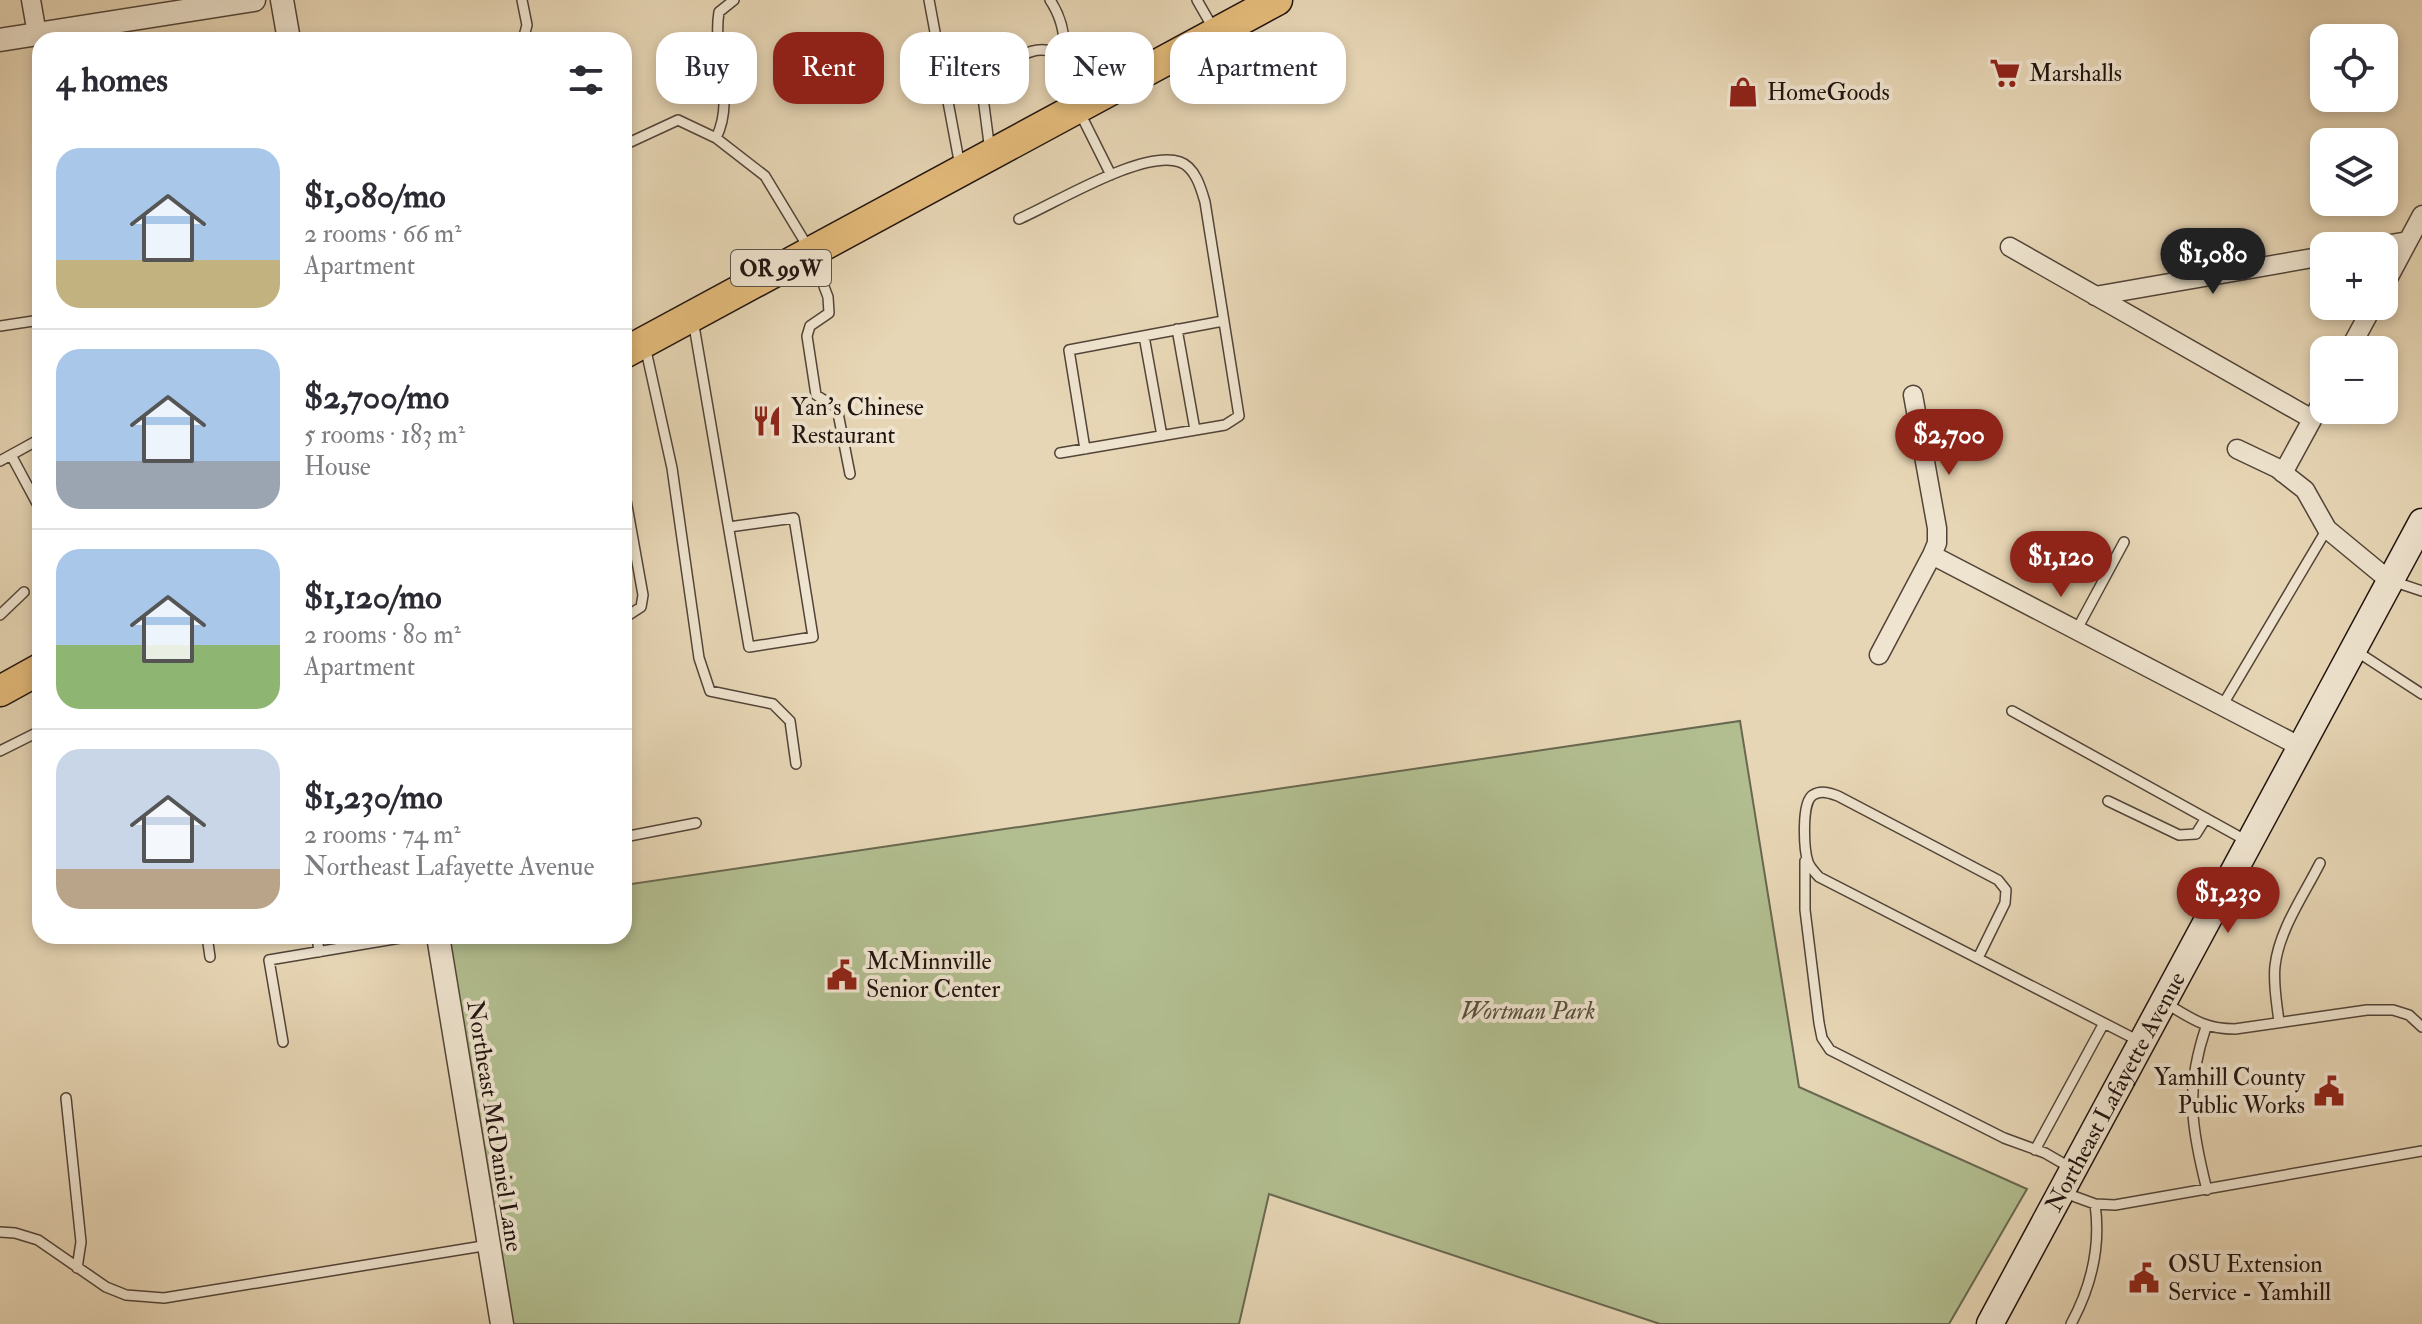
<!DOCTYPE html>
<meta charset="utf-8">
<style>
:root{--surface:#fff;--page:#f2f2f3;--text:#2b2b33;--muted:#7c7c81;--line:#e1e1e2;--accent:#8f2418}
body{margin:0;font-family:"IM FELL Double Pica",serif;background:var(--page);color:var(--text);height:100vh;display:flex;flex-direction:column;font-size:30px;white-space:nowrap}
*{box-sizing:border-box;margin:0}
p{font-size:26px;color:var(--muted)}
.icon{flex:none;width:44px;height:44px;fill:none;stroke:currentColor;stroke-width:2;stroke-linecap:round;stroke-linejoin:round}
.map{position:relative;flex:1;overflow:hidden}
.panel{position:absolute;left:32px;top:32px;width:600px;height:912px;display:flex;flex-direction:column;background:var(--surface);border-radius:24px;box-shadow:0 4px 12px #0003}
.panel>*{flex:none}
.guide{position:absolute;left:656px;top:32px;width:760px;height:72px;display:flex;gap:16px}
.buttons{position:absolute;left:2310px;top:24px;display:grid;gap:16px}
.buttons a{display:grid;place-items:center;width:88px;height:88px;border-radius:16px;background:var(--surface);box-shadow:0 4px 12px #0003;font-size:40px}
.price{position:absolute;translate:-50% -68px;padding:0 18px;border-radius:28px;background:var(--accent);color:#fff;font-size:26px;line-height:52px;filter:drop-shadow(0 2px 4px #0008)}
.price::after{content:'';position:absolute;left:50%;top:48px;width:24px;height:18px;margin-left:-12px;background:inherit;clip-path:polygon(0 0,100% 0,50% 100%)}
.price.active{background:#222;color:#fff}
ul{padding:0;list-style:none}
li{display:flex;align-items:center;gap:24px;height:200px;padding:0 24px}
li+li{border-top:2px solid var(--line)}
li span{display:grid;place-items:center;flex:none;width:224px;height:160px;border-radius:24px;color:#555}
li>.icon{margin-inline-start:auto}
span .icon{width:96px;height:96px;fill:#fffc;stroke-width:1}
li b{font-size:34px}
h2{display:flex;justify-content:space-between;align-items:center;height:96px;padding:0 24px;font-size:34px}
.tag{padding:0 28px;border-radius:24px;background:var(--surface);box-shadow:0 4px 12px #0003;font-size:28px;line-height:72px}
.tag.active{background:var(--accent);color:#fff}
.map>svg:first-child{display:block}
.green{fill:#b2be90;stroke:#696850;stroke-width:2}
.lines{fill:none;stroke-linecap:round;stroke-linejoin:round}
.service-casing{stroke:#524438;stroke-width:12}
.minor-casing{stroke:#524438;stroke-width:21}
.tertiary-casing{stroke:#524438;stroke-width:25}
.secondary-casing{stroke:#20130f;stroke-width:29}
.trunk-casing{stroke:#20130f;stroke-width:33}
.service{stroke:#efe4cf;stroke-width:9}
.minor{stroke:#efe4cf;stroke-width:18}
.tertiary{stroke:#efe4cf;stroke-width:22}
.secondary{stroke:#efe4cf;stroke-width:26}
.trunk{stroke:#e4bb7a;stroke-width:30}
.labels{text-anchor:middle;stroke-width:8;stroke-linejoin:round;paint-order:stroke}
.shield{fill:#efe4cf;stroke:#5e5249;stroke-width:2}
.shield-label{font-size:22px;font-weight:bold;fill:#20130f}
.poi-label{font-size:24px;fill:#20130f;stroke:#efe4cf;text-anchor:start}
.park-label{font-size:24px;font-style:italic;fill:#534f3c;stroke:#efe4cf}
.street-label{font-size:24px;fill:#20130f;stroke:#efe4cf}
</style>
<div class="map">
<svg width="2422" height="1324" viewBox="0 0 2422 1324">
<rect width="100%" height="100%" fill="#e7d6b5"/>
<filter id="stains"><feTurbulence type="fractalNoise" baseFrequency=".0025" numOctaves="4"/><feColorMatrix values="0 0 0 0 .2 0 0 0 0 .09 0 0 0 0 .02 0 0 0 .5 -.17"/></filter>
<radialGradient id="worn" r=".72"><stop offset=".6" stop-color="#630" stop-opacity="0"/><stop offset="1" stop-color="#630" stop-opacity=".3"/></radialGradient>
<path class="green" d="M1740,721L1799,1087L2027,1189L1949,1324H1660L1269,1194L1239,1324H501L438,936H624V885Z"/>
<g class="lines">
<g class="service-casing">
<path id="service" d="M522,0L527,25L523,40
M929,0L960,166
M1050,0C1062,18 1066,36 1064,58
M1197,0L1213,28
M1079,111L1111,175
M716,138C736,98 712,54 719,12L734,0
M624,145L678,120L716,138L765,176L811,252L828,297L829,313L810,326L807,336L816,395L837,408L850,474
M990,151L982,90C1002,69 1032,35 1063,57C1074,65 1082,83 1090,94
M1019,219C1056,203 1143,149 1180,162C1195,167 1201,188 1205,202L1239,416L1225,425L1060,453
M693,320L749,647L813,637L794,518L729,527
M0,326L40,320
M1177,329L1195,430
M1144,336L1162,436
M645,346L672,468L699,658L710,691L773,704L790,721L796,764
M1085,449L1069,350L1223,321
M11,455L40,509
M0,461L40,439
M624,489L643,595L641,607L624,618
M2395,582L2422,591
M0,615L24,592
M2076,631L2124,542
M2356,651L2422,694
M2222,706L2327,529
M2012,711L2247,841
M0,751L40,731
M2108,801L2179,835L2196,834L2206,818
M624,837L696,823
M1805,861V910L1819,1023L1822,1038L1830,1050L2004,1138L2045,1153L2071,1168
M207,936L210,957
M317,936L319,952
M1978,958L2005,903L2006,890L1998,880L1838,796C1830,793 1821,790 1813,795C1801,802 1804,850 1808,862C1810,868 1815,872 1819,877L2139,1041
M2167,1004C2192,1019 2205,1029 2235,1029L2367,1010H2393L2409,1015L2422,1027
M2279,1022C2277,1004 2273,985 2275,966C2279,930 2304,895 2320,863
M2206,1027C2185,1089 2191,1127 2207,1190
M283,1042L269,960L412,936
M66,1098L81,1242L77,1268
M2035,1150L2104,1023
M2065,1193L2095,1204L2115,1205L2422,1151
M0,1232L15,1233L38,1240L106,1287L126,1295L164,1298L489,1245
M2071,1324C2091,1287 2101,1246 2095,1204"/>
</g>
<g class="minor-casing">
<path id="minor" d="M31,0L37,34
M2379,246L2408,241
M2010,247L2312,419
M2384,286L2422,215
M2095,296L2324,256
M2349,350L2373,306
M1913,395L1937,528V543L1932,555
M2237,449L2277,468L2305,490L2327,529L2390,581
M2283,473L2324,398
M1879,655L1932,555L2301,747"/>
</g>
<g class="tertiary-casing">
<path id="tertiary" d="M282,0L289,40
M0,40L254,0
M438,936L502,1324"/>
</g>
<g class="secondary-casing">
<g id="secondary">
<path id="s1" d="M1990,1324L2422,522"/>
</g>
</g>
<g class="trunk-casing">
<path id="trunk" d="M624,353L1277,0
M0,691L40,669"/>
</g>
<use href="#service" class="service"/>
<use href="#minor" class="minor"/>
<use href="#tertiary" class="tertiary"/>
<use href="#secondary" class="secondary"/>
<use href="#trunk" class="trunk"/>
</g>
<defs>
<g id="supermarket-bare" transform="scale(2.4)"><path d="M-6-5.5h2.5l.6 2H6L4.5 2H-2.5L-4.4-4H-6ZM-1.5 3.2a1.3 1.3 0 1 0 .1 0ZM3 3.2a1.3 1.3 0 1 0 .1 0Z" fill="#8f2418" stroke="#efe4cf" stroke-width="2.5" paint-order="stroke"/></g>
<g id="shop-bare" transform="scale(2.4)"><path d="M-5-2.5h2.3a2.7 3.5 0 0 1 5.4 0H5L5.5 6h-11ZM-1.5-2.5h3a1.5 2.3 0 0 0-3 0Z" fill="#8f2418" stroke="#efe4cf" stroke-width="2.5" paint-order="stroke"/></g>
<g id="restaurant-bare" transform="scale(2.4)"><path d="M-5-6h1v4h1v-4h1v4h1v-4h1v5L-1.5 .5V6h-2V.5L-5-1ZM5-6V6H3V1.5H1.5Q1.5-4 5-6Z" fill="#8f2418" stroke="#efe4cf" stroke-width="2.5" paint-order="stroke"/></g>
<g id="civic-bare" transform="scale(2.4)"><path d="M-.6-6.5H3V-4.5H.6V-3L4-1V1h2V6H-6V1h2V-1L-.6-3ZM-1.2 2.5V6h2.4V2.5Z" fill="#8f2418" stroke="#efe4cf" stroke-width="2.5" paint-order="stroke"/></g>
</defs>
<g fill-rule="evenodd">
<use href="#supermarket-bare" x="2005" y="73"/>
<use href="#shop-bare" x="1743" y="92"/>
<use href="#restaurant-bare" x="767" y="421"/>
<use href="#civic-bare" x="842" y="975"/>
<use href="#civic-bare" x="2329" y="1091"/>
<use href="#civic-bare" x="2144" y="1278"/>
</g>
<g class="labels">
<rect class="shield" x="731" y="250" width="100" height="36" rx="6"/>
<g class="shield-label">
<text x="781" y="276">OR 99W</text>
</g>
<g class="poi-label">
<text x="2029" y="81">Marshalls</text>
<text x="1767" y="100">HomeGoods</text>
<text x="791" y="415">Yan's Chinese<tspan x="791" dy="28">Restaurant</tspan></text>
<text x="866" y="969">McMinnville<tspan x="866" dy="28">Senior Center</tspan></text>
<text x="2305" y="1085" text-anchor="end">Yamhill County<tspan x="2305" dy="28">Public Works</tspan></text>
<text x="2168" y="1272">OSU Extension<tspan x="2168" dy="28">Service - Yamhill</tspan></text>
</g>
<g class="park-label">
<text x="1528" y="1019">Wortman Park</text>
</g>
<g class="street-label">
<text dy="8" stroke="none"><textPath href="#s1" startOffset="264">Northeast Lafayette Avenue</textPath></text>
<text transform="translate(495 1126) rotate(81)" y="8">Northeast McDaniel Lane</text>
</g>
</g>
<rect width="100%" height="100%" filter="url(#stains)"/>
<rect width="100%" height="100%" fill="url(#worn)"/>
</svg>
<div class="buttons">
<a><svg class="icon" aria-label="locate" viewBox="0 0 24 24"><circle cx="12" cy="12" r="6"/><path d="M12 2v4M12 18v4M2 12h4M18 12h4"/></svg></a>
<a><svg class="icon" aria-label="layers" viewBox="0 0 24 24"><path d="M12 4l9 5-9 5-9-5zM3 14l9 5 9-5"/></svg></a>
<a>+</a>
<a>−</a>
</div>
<b class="price active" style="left:2213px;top:296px">$1,080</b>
<b class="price" style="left:1949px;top:477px">$2,700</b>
<b class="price" style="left:2061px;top:599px">$1,120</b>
<b class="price" style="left:2228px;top:935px">$1,230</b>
<div class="guide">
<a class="tag">Buy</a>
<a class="tag active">Rent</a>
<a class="tag">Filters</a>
<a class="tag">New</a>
<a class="tag">Apartment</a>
</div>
<section class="panel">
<h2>4 homes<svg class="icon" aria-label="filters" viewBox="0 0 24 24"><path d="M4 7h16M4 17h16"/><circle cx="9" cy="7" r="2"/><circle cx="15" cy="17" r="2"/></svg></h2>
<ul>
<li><span style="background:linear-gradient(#a9c7e8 70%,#c2b280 0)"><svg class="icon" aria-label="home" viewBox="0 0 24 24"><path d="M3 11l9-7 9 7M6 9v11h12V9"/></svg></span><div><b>$1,080/mo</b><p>2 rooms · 66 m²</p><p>Apartment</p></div></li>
<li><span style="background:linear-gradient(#a9c7e8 70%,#9aa5b1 0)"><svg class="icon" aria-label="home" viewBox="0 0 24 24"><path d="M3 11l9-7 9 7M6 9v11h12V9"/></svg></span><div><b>$2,700/mo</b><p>5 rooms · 183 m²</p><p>House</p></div></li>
<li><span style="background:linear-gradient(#a9c7e8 60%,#8fb573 0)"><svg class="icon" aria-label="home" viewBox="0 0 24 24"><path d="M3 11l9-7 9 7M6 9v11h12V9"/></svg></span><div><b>$1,120/mo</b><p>2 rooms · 80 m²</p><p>Apartment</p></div></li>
<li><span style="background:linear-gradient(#c9d6e8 75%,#b9a48a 0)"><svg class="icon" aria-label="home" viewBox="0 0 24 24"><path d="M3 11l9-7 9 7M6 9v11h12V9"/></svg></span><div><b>$1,230/mo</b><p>2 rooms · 74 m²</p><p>Northeast Lafayette Avenue</p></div></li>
</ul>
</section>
</div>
